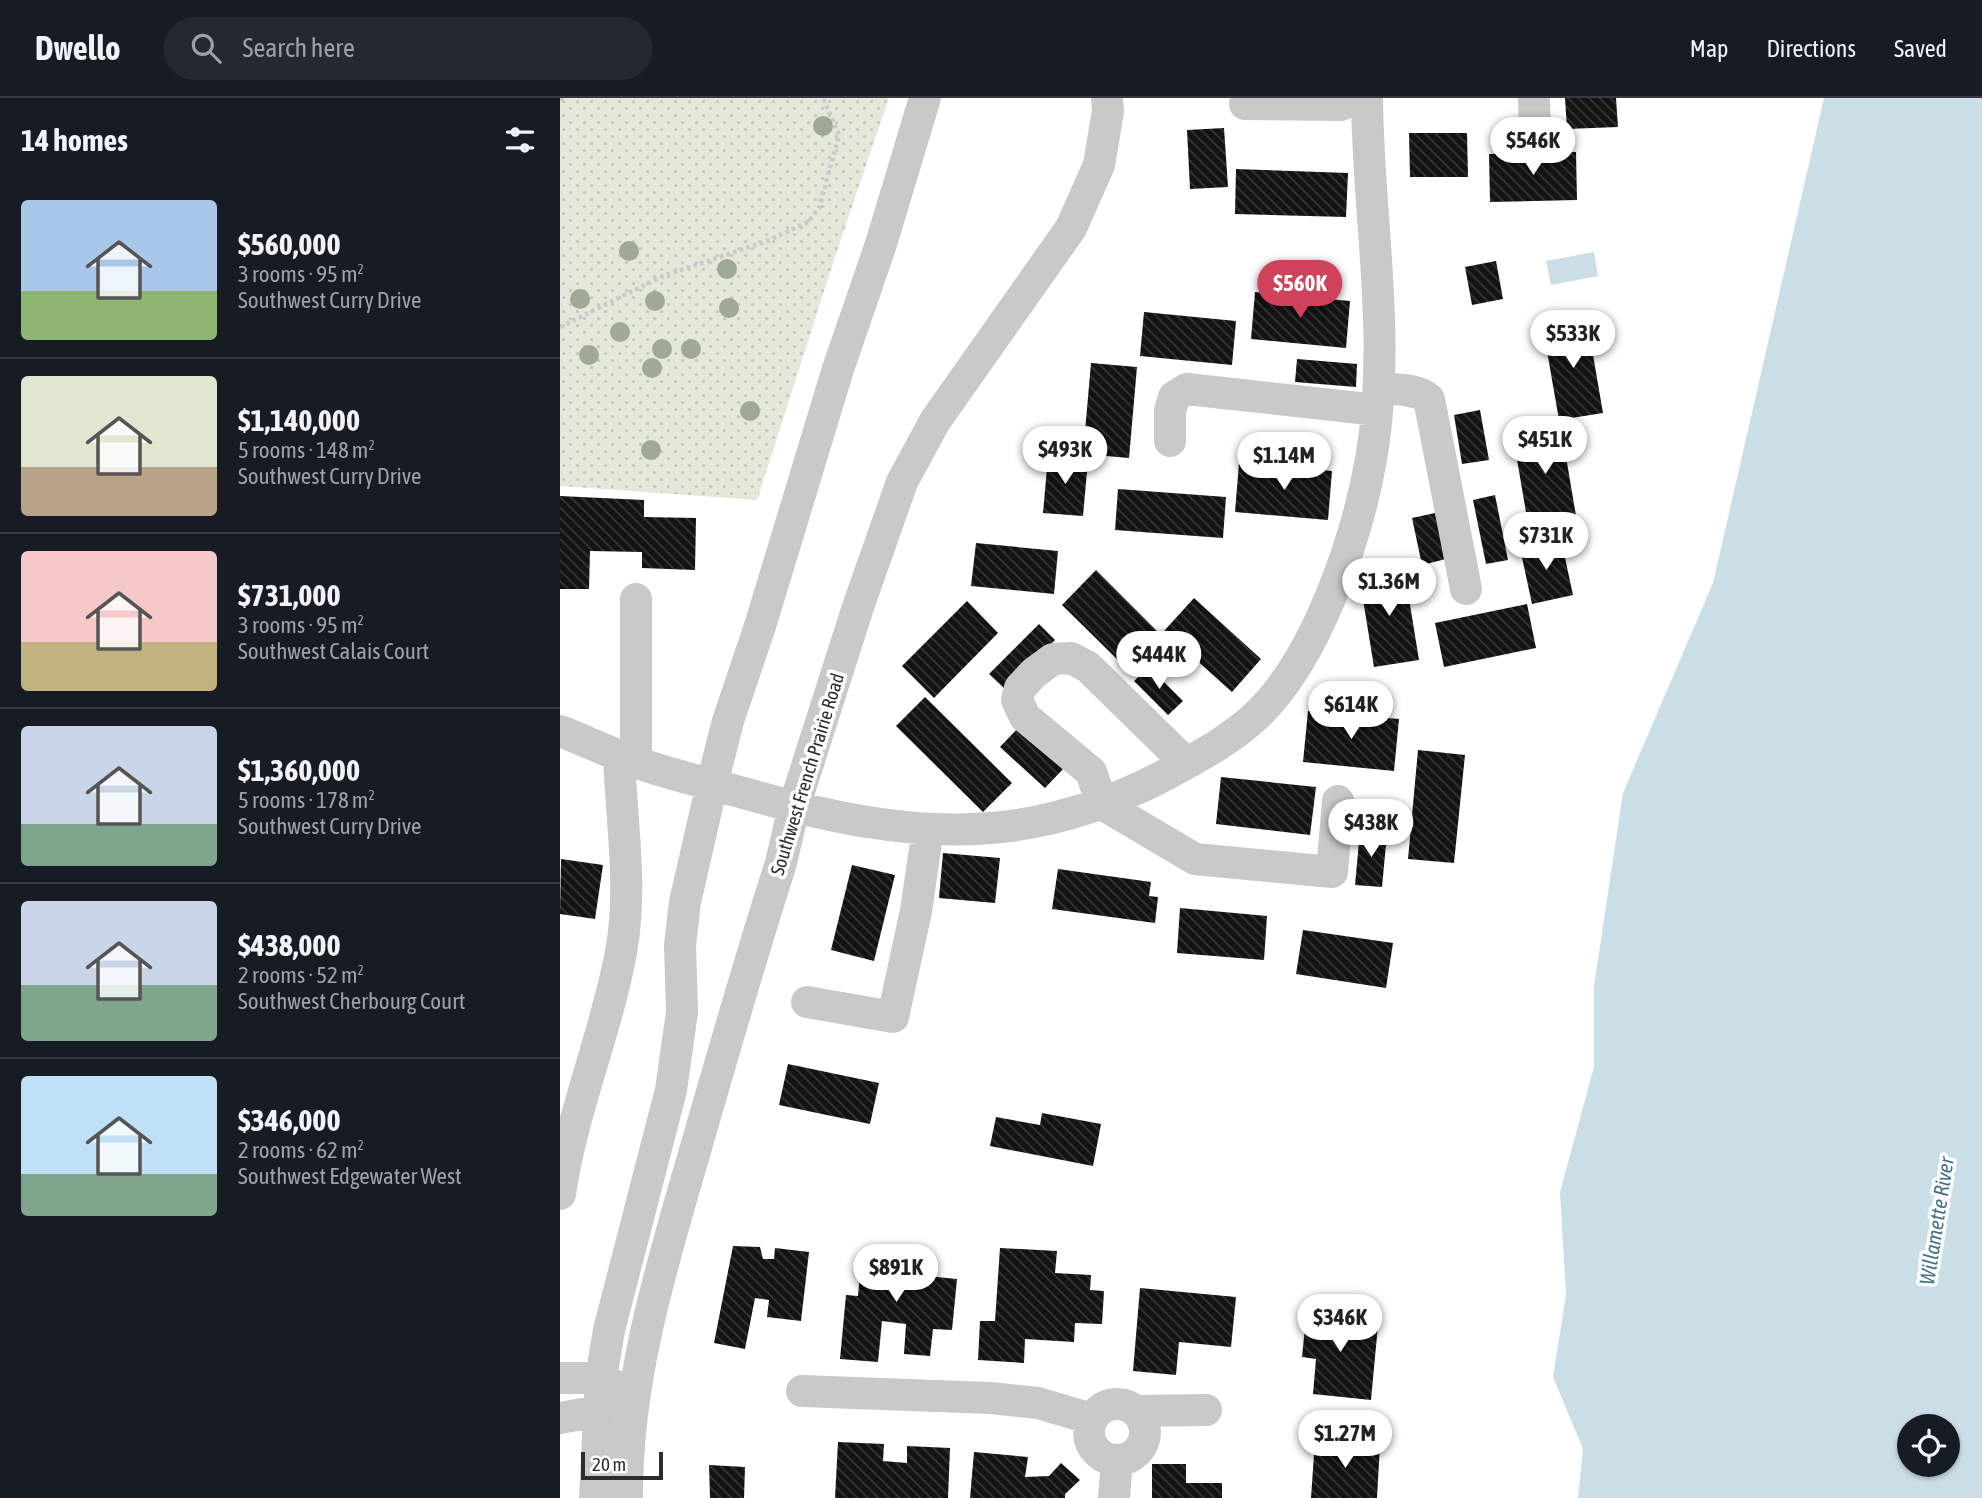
<!DOCTYPE html>
<meta charset="utf-8">
<style>
:root{--surface:#171b24;--page:#242831;--text:#f1f3f6;--muted:#9ea1a6;--line:#363941;--accent:#d0425b}
body{margin:0;font-family:"Asap Condensed",sans-serif;background:var(--page);color:var(--text);height:100vh;display:flex;flex-direction:column;font-size:26px;white-space:nowrap}
*{box-sizing:border-box;margin:0}
p{font-size:23px;color:var(--muted)}
.icon{flex:none;width:38px;height:38px;fill:none;stroke:currentColor;stroke-width:2;stroke-linecap:round;stroke-linejoin:round}
.map{position:relative;flex:1;overflow:hidden}
.sheet{display:flex;flex-direction:column;background:var(--surface);width:560px}
.sheet>*{flex:none}
.controls{position:absolute;left:1337px;top:1316px;display:grid;gap:14px}
.controls a{display:grid;place-items:center;width:63px;height:63px;border-radius:50%;background:var(--surface);box-shadow:0 2px 5px #0004;font-size:35px}
.scale{position:absolute;left:21px;bottom:18px;width:82px;box-sizing:border-box;padding-left:7px;border:4px solid #2c2c2c;border-top:0;font-size:19px;line-height:24px;white-space:nowrap;color:#2c2c2c;-webkit-text-stroke:5px #fff;paint-order:stroke}
.price{position:absolute;translate:-50% -60px;padding:0 16px;border-radius:24px;background:#fff;color:#222;font-size:23px;line-height:46px;filter:drop-shadow(0 2px 4px #0008)}
.price::after{content:'';position:absolute;left:50%;top:42px;width:21px;height:16px;margin-left:-10px;background:inherit;clip-path:polygon(0 0,100% 0,50% 100%)}
.price.selected{background:var(--accent);color:#fff}
ul{padding:0;list-style:none}
li{display:flex;align-items:center;gap:21px;height:175px;padding:0 21px}
li+li{border-top:2px solid var(--line)}
li span{display:grid;place-items:center;flex:none;width:196px;height:140px;border-radius:7px;color:#555}
li>.icon{margin-inline-start:auto}
span .icon{width:84px;height:84px;fill:#fffc;stroke-width:1}
li b{font-size:30px}
h2{display:flex;justify-content:space-between;align-items:center;height:84px;padding:0 21px;font-size:30px}
header{display:flex;align-items:center;gap:42px;box-sizing:border-box;height:98px;padding:0 35px;background:var(--surface);border-bottom:2px solid var(--line)}
header strong{font-size:33px}
nav{display:flex;gap:38px;margin-inline-start:auto;font-size:24px}
.search{width:490px;height:63px;background:var(--page);display:flex;align-items:center;gap:18px;box-sizing:border-box;padding:0 24px;border-radius:38px;color:var(--muted);font-size:26px}
main{display:flex;flex:1;min-height:0}
.map>svg:first-child{display:block}
.grass{fill:url(#grass-dots)}
.water{fill:#c9dee6;fill-rule:evenodd}
.building{fill:url(#building-back-hatch)}
.lines{fill:none;stroke-linecap:round;stroke-linejoin:round}
.path{stroke:#c9c9c9;stroke-width:4.5;stroke-dasharray:3.5 3.5;stroke-linecap:butt}
.minor{stroke:#c9c9c9;stroke-width:32}
.tree{fill:#a0a995}
.labels{text-anchor:middle;stroke-width:7;stroke-linejoin:round;paint-order:stroke}
.street-label{font-size:19px;fill:#2c2c2c;stroke:#fff}
.water-label{font-size:21px;font-style:italic;fill:#447284;stroke:#fff}
</style>
<header>
<strong>Dwello</strong>
<div class="search"><svg class="icon" aria-label="search" viewBox="0 0 24 24"><circle cx="10" cy="10" r="6"/><path d="M15 15l6 6"/></svg>Search here</div>
<nav><a>Map</a><a>Directions</a><a>Saved</a></nav>
</header>
<main>
<section class="sheet">
<h2>14 homes<svg class="icon" aria-label="filters" viewBox="0 0 24 24"><path d="M4 7h16M4 17h16"/><circle cx="9" cy="7" r="2"/><circle cx="15" cy="17" r="2"/></svg></h2>
<ul>
<li><span style="background:linear-gradient(#a9c7e8 65%,#8fb573 0)"><svg class="icon" aria-label="home" viewBox="0 0 24 24"><path d="M3 11l9-7 9 7M6 9v11h12V9"/></svg></span><div><b>$560,000</b><p>3 rooms · 95 m²</p><p>Southwest Curry Drive</p></div></li>
<li><span style="background:linear-gradient(#dfe7d0 65%,#b9a48a 0)"><svg class="icon" aria-label="home" viewBox="0 0 24 24"><path d="M3 11l9-7 9 7M6 9v11h12V9"/></svg></span><div><b>$1,140,000</b><p>5 rooms · 148 m²</p><p>Southwest Curry Drive</p></div></li>
<li><span style="background:linear-gradient(#f6c9c9 65%,#c2b280 0)"><svg class="icon" aria-label="home" viewBox="0 0 24 24"><path d="M3 11l9-7 9 7M6 9v11h12V9"/></svg></span><div><b>$731,000</b><p>3 rooms · 95 m²</p><p>Southwest Calais Court</p></div></li>
<li><span style="background:linear-gradient(#c9d6e8 70%,#7fa58c 0)"><svg class="icon" aria-label="home" viewBox="0 0 24 24"><path d="M3 11l9-7 9 7M6 9v11h12V9"/></svg></span><div><b>$1,360,000</b><p>5 rooms · 178 m²</p><p>Southwest Curry Drive</p></div></li>
<li><span style="background:linear-gradient(#c9d6e8 60%,#7fa58c 0)"><svg class="icon" aria-label="home" viewBox="0 0 24 24"><path d="M3 11l9-7 9 7M6 9v11h12V9"/></svg></span><div><b>$438,000</b><p>2 rooms · 52 m²</p><p>Southwest Cherbourg Court</p></div></li>
<li><span style="background:linear-gradient(#bfe0f5 70%,#7fa58c 0)"><svg class="icon" aria-label="home" viewBox="0 0 24 24"><path d="M3 11l9-7 9 7M6 9v11h12V9"/></svg></span><div><b>$346,000</b><p>2 rooms · 62 m²</p><p>Southwest Edgewater West</p></div></li>
</ul>
</section>
<div class="map">
<svg width="1422" height="1400" viewBox="0 0 1422 1400">
<defs>
<pattern id="grass-dots" width="8" height="8" patternUnits="userSpaceOnUse" patternTransform="scale(1.75)"><rect width="8" height="8" fill="#e4e8db"/><path d="M2 2h.1M6 6h.1" fill="none" stroke="#c4c7bc" stroke-width="1.8" stroke-linecap="round"/></pattern>
<pattern id="building-back-hatch" width="6" height="6" patternUnits="userSpaceOnUse" patternTransform="scale(1.75)"><rect width="6" height="6" fill="#131313"/><path d="M-1 5l2 2M0 0l6 6M5-1l2 2" fill="none" stroke="#363636"/></pattern>
</defs>
<rect width="100%" height="100%" fill="#fff"/>
<path class="grass" d="M0,0H329L279,147L197,402L0,388Z"/>
<path class="water" d="M1264,0H1422V1400H1018L1023,1351L993,1279L1006,1197L1000,1094L1034,969V888L1063,695L1153,485ZM1388,1328V1367H1349V1328Z
M1034,154L1038,178L991,187L986,163Z"/>
<path class="building" d="M1005,0H1056L1058,29L1007,31Z
M664,30L668,89L630,91L627,32Z
M849,35H907L908,79H850Z
M1016,54L1017,102L930,104L929,56Z
M676,71L788,75L786,119L675,116Z
M936,163L943,201L912,207L905,169Z
M695,194L790,203L786,250L691,241Z
M584,214L676,223L672,267L580,258Z
M1027,222L1043,315L999,322L983,230Z
M737,261L797,266L796,289L735,284Z
M531,265L577,269L569,360L523,356Z
M920,312L929,362L902,366L894,317Z
M1001,329L1016,418L968,426L953,338Z
M488,359L528,362L523,418L483,415Z
M679,365L772,373L768,422L675,414Z
M558,391L666,399L663,440L555,432Z
M935,397L948,462L926,466L913,402Z
M0,398L84,402V419L136,420L135,472L82,470V454L30,453L29,491H0Z
M875,415L886,461L862,467L852,420Z
M1001,441L1013,497L972,506L960,450Z
M416,445L498,453L494,496L411,488Z
M844,470L859,562L814,569L799,477Z
M536,472L601,537L567,571L502,507Z
M634,500L701,561L672,594L604,533Z
M407,503L438,535L374,600L342,568Z
M967,506L976,550L884,569L875,525Z
M479,526L495,542L446,592L429,576Z
M589,569L623,603L608,617L574,583Z
M365,599L452,685L423,714L336,628Z
M748,613L839,621L834,673L743,664Z
M459,629L504,670L485,690L440,649Z
M858,652L905,657L894,765L848,761Z
M661,679L756,689L750,737L656,726Z
M800,733L827,736L822,789L795,787Z
M383,755L440,760L435,805L379,800Z
M1,761L43,767L35,821L0,816Z
M292,767L335,777L314,863L271,852Z
M498,771L591,784L589,798L598,799L595,825L492,811Z
M620,810L707,818L704,862L617,855Z
M743,832L833,845L826,890L736,876Z
M228,966L319,985L310,1026L219,1007Z
M482,1015L541,1026L533,1068L430,1048L436,1019L480,1027Z
M173,1148L200,1149L203,1161H214L215,1150L249,1154L241,1223L207,1219L209,1202L195,1200L185,1251L154,1245Z
M440,1150L497,1153L495,1175L531,1177L530,1192L544,1193L542,1226L515,1225L514,1244L465,1241L464,1265L418,1262L420,1223H435Z
M302,1151L369,1157L367,1178L397,1181L392,1232L373,1231L370,1258L344,1256L346,1226L322,1223L318,1264L280,1261L286,1197L298,1198Z
M580,1190L676,1199L671,1249L619,1244L616,1277L573,1273Z
M747,1209L777,1212L776,1223L818,1227L811,1302L753,1296L756,1261L742,1259Z
M755,1342L820,1346L817,1400H751Z
M278,1344L324,1346L323,1363L347,1365V1348L390,1350L388,1400H275Z
M414,1354L468,1359L465,1379L489,1378L501,1365L520,1382L505,1396V1400H410Z
M592,1366H626V1385H662V1400H592Z
M149,1367L185,1369L184,1400H150Z"/>
<g class="lines">
<path class="path" d="M0,2L3,0
M0,229L103,178L207,143L248,124L259,110L279,37L263,0"/>
<path class="minor" d="M974,0L975,38
M685,6L781,7L788,0
M819,290C835,292 857,290 869,301L906,491
M610,343V313L614,299L627,291L817,312
M76,501V664
M0,633C28,644 55,657 84,667C116,678 151,686 184,695C264,718 347,737 431,730C493,725 554,704 609,675C640,658 670,642 696,618C756,562 797,441 811,361C832,241 808,121 807,0
M626,665L528,569L511,560L493,561L474,575L460,590L457,602L465,619L531,674L542,706L635,761L772,774L778,703
M247,904L333,919L356,813L368,731
M0,1096C12,1013 46,936 61,854C73,789 61,722 59,657
M0,1280H41L57,1289
M242,1293L430,1300L478,1305L532,1321
M529 1334a28 28 0 1 1 56 0a28 28 0 1 1-56 0Z
M575,1313L646,1312
M0,1320L38,1313L57,1305
M35,1400L41,1280L49,1232L111,992L122,914L120,847L125,804L152,686L168,623L200,528L278,271L321,146L365,0
M67,1400C66,1279 104,1160 137,1046C164,952 191,858 221,765L234,709L298,509L342,384L375,323L511,130L539,67L548,13L547,0
M554,1400L557,1362"/>
</g>
<g class="tree">
<circle cx="263" cy="28" r="10"/>
<circle cx="69" cy="153" r="10"/>
<circle cx="167" cy="171" r="10"/>
<circle cx="20" cy="201" r="10"/>
<circle cx="95" cy="203" r="10"/>
<circle cx="169" cy="210" r="10"/>
<circle cx="60" cy="234" r="10"/>
<circle cx="102" cy="251" r="10"/>
<circle cx="131" cy="251" r="10"/>
<circle cx="29" cy="257" r="10"/>
<circle cx="92" cy="270" r="10"/>
<circle cx="190" cy="313" r="10"/>
<circle cx="91" cy="352" r="10"/>
</g>
<g class="labels">
<g class="street-label">
<text transform="translate(247 676) rotate(-73)" y="7">Southwest French Prairie Road</text>
</g>
<g class="water-label">
<text transform="translate(1377 1123) rotate(-81)" y="7">Willamette River</text>
</g>
</g>
</svg>
<div class="controls">
<a><svg class="icon" aria-label="locate" viewBox="0 0 24 24"><circle cx="12" cy="12" r="6"/><path d="M12 2v4M12 18v4M2 12h4M18 12h4"/></svg></a>
</div>
<div class="scale">20 m</div>
<b class="price" style="left:973px;top:79px">$546K</b>
<b class="price selected" style="left:740px;top:222px">$560K</b>
<b class="price" style="left:1013px;top:272px">$533K</b>
<b class="price" style="left:985px;top:378px">$451K</b>
<b class="price" style="left:505px;top:388px">$493K</b>
<b class="price" style="left:724px;top:394px">$1.14M</b>
<b class="price" style="left:986px;top:474px">$731K</b>
<b class="price" style="left:829px;top:520px">$1.36M</b>
<b class="price" style="left:599px;top:593px">$444K</b>
<b class="price" style="left:791px;top:643px">$614K</b>
<b class="price" style="left:811px;top:761px">$438K</b>
<b class="price" style="left:336px;top:1206px">$891K</b>
<b class="price" style="left:780px;top:1256px">$346K</b>
<b class="price" style="left:785px;top:1372px">$1.27M</b>
</div>
</main>
